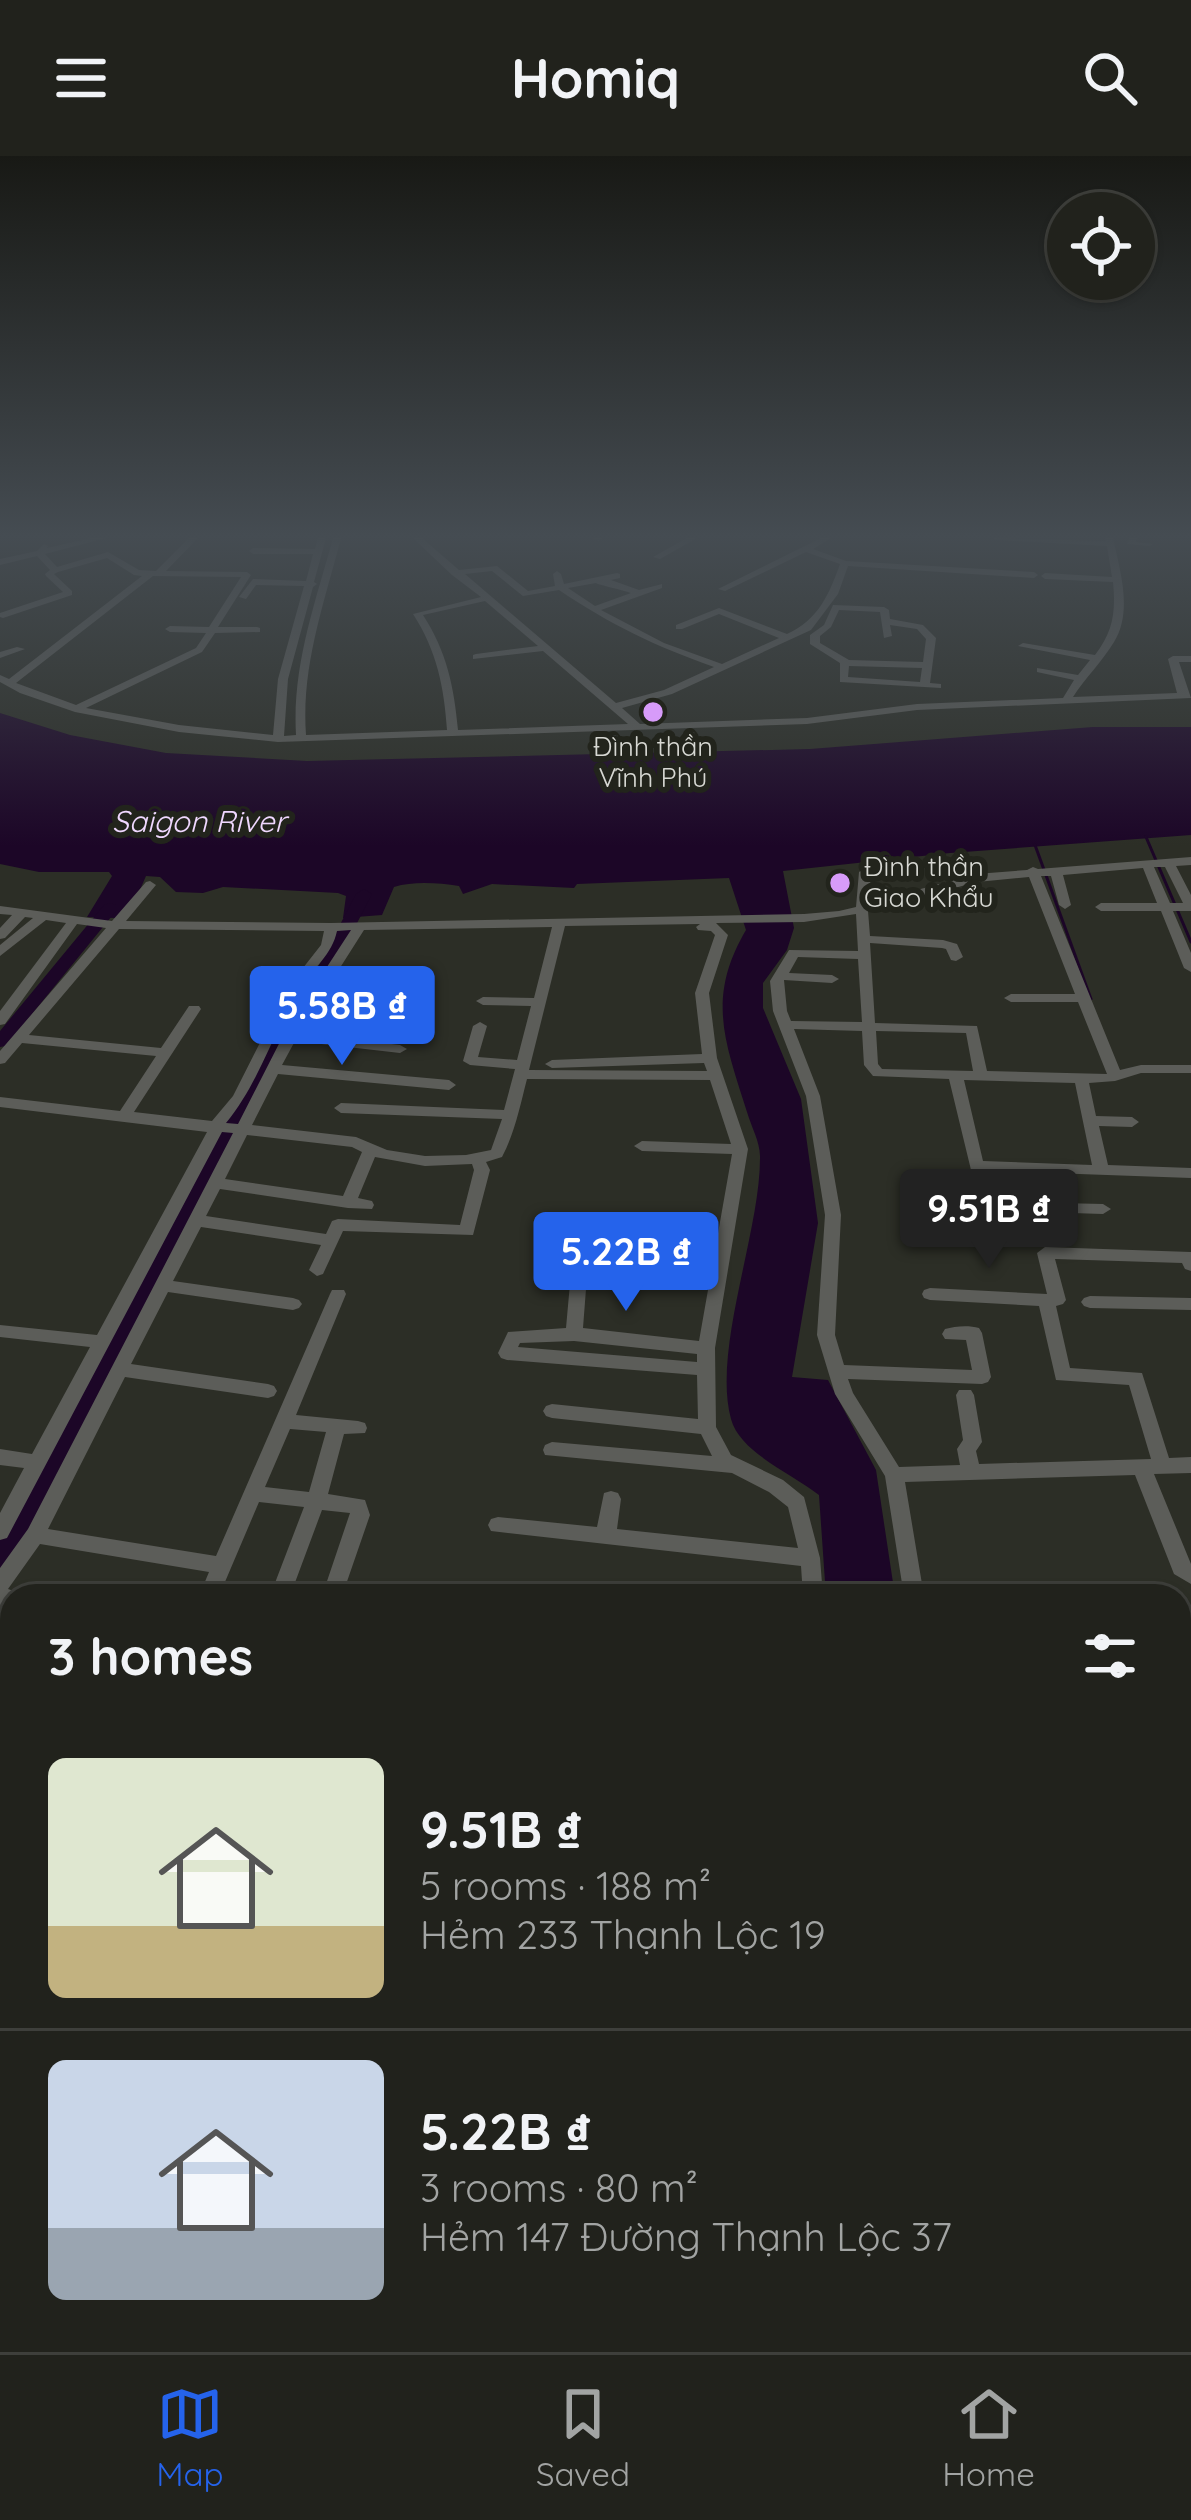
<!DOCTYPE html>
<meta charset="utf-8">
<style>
:root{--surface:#21221c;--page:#2d2f29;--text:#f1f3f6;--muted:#a2a4a3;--line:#3e3f3b;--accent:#2563eb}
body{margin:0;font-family:Quicksand,sans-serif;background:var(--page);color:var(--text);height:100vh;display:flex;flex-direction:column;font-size:45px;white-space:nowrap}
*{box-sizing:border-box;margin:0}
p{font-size:39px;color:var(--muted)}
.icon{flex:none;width:66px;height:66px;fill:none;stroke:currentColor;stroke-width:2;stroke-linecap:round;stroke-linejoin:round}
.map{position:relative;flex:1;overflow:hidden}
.sheet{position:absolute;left:0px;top:1428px;width:1191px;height:768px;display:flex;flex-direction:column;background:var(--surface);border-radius:36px 36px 0 0;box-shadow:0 3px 9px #0004,0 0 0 3px var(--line)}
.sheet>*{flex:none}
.tools{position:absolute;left:1047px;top:36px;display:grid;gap:24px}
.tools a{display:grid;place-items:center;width:108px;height:108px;border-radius:50%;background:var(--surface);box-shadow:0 3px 9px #0004,0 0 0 3px var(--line);font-size:60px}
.price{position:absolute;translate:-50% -102px;padding:0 27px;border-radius:12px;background:var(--accent);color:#fff;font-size:39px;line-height:78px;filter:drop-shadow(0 3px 6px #0008)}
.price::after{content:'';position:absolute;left:50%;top:72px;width:36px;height:27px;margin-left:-18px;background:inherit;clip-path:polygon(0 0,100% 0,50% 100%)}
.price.active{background:#222;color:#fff}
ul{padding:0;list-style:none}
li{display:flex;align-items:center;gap:36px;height:300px;padding:0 48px}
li+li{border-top:3px solid var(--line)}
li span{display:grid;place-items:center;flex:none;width:336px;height:240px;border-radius:18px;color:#555}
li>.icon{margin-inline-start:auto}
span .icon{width:144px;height:144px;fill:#fffc;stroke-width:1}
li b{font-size:51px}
h2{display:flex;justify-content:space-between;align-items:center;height:144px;padding:0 48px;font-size:51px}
header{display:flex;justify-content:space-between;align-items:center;height:156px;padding:0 48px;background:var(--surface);font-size:54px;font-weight:800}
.tab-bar{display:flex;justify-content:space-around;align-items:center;height:168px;border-top:3px solid var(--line);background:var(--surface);font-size:33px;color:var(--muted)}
.tab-bar a{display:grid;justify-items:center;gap:6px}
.tab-bar .active{color:var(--accent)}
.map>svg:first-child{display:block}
.water{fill:#1c0627}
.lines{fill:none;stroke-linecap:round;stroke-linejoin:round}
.stream{stroke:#1c0627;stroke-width:3}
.river{fill:#1c0627;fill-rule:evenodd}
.minor{fill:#5c5d59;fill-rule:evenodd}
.poi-dot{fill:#d79bf9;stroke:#22241c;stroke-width:4.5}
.labels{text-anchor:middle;stroke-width:12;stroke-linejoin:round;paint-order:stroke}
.far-poi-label{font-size:27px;fill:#d7d8d3;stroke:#22241c}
.far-water-label{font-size:30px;font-style:italic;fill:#f0d8ff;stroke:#22241c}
</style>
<header><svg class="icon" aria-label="menu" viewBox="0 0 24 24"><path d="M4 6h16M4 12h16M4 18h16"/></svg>Homiq<svg class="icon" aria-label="search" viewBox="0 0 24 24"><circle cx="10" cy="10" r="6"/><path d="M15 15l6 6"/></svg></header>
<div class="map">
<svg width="1191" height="2196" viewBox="0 0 1191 2196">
<rect width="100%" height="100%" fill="#2c2e26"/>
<path class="water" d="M0,557L70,579L166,597L307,605L810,593L1093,571H1191V679L950,697L783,715L794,772L787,794L763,827V852L801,943L818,1067L792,1221L828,1224L876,1314L895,1440H826L819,1339C793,1318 740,1297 731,1263C712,1193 761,1075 760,1000C760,986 751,970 747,956C725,886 706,842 746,774L729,722L577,728L574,732L492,728L463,738L459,730C438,727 414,725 394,731L382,759L343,762L346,740L338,737L223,731L203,737L176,736L160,721L146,720L139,736L116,762L87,761L112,720L109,716H39L0,708Z"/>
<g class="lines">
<path class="stream" d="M1146,681L1191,786
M1035,689L1091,843
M0,1572L12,1573"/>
<path class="river" d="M364,733L372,738L335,810L311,842L272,910L9,1414L0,1417V1381L254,910L294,841L319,809L356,738Z
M110,747L116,749V755L6,890L0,891V875L104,749Z
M1179,1704L1191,1705V1735L1179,1734Z"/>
<path class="minor" d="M91,382H106L45,398L57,411L108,396L139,414L156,415L189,382H198L166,415L247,416L251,419L218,471H257L260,472V476L215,477L202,496L86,552L179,569L273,579L278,523L304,430L256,429L246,443L239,441L253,423L306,425L313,398H253L249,395L253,392L315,393L318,382H326L314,426L317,428L313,431L288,523L284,580L296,579C292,510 315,448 333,382H341C324,448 301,510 306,579L447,574C444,531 437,495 413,458L481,441L452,419L413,382H422L459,414L497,410L528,435L555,430L553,418L557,415L561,418L564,428L617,417L620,418V422L611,424L639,434L662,428V432L601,454L664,487L722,508L779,482L719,458L682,473H676V469L719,452L787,478C818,464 829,439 840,408L806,396L725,435L718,433L821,382H831L813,393L846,405L1034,416L1038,419L1034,422L848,410L838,438L811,474L672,538L622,552L640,568L807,562L917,548L1063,542L1074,524L1037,516V512L1078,519L1090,504L1018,490L1023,487L1095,499C1113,476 1116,456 1113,426L1045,423L1041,420L1045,417L1112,421L1107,390L996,384L992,382L1106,385L1105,382H1113C1120,415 1133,455 1114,486C1102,506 1085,522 1073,541L1177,537L1168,503L1173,500H1191V506H1179L1191,542L917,554L807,568L278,586L179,576L75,556L20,537L0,526V519L9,523L142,420L134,419L107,402L58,416L54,418L72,435V439L3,462L0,461V457L63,436L46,420L45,418L50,414L37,400L0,409V403L37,395L44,388L48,390L47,392ZM492,415L523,440L559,434C611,469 655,490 714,511L664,534L616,547L465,418ZM153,420L241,421L209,471L170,470L165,473L170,476L206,477L196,492L76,549L16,527ZM596,427C599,429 623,434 631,437L595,450L568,432ZM485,445L538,490L476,498L473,499V503L543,495L628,568L458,574C454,531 447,496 423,459Z
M592,382H602V383L598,385Z
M687,382H697L660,403L653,401Z
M1129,382H1137L1136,386L1153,388L1149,390L1127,388Z
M833,449L884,451L889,454L890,463L923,469L936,482L930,527L941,528V532L840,526V507L810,488V479L824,469ZM839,454L880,456L884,482L892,480L890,469L917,473L926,483L923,506L849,504L820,487V480L831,471ZM849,510L922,512L920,526L848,521Z
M17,491L25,493L0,502V496Z
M1191,701V709L1176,710L1191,739V755H1173L1191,797V816L1184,812L1161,755H1101L1095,751L1101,747H1157L1143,712L1063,719L1071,749L1065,753L1059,749L1051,720H1041L1120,914L1141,909H1191V917H1141L1115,925L1089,927L1096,960L1132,961L1139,966L1132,971L1099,970L1108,1009L1191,1012V1022L971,1014L949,923L873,920L864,909L862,875L794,873L820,940L841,1059L835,1179L844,1209L972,1214L966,1184L945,1183L942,1178L945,1173C955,1170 969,1169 979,1172L982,1177L991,1221L988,1226L982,1228L848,1223L853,1237L899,1311L960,1309L957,1293L963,1284L956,1239L959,1234H971L974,1239L982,1286L976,1295L979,1308L1151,1303L1129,1229L1056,1224L1039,1150L930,1144L924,1142L922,1138L924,1134L930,1132L1047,1138L1037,1097L1045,1091L1191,1096V1115L1185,1113L1182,1107L1055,1103L1066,1144L1063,1148L1056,1150L1070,1212L1142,1217L1169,1302L1191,1301V1317L1154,1318L1191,1408V1428L1174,1418L1135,1319L905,1326L924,1440H904L885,1320L835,1238L817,1179L825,1059L806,940L773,855L770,825L789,794L858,795L856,758L804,766L716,767L728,779L709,837L717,902L748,993L715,1192L716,1271L731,1299L783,1324L804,1341L820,1402L823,1440H803L801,1410L491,1375L488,1369L491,1363L498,1361L597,1371L604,1337L611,1335L618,1337L621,1343L617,1373L798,1392L788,1351L769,1336L732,1317L545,1299L543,1294L545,1289L552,1286L712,1300L701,1278L552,1262L546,1260L543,1255L546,1250L552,1248L698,1263L697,1219L507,1204L501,1202L498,1197L508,1176L566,1172L573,1094L581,1088L589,1094L583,1172L699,1185L732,998L642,995L634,990L642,985L731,988L710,924L527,923C520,950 515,976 502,1001L486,1006L490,1014L473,1079L343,1075L323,1118L317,1120L309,1114L321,1089L201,1071L173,1125L293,1142L299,1144L302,1148L299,1152L293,1154L168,1136L131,1208L268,1228L274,1230L277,1235L274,1240L268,1242L125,1221L48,1373L216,1400L330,1138L332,1134H344L346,1138L296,1259L358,1265L365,1267L367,1272L365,1277L344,1278L328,1338L365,1344L370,1359L342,1440H322L350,1357L322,1354L290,1440H270L304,1351L259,1346L219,1440H199L209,1416L40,1388L8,1433L19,1437L21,1440H12V1452L0,1450V1412L28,1373L233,977L222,976L7,1382L0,1384V1357L24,1312L0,1309V1293L32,1298L90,1191L0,1181V1169L97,1179L207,976L0,951V941L120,955L156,900L22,887L5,907L0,908V895L106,772L77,768L5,868L0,869V855L66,767L46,764L0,800V789L33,762L25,761L5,782L0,783V772L12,759L0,758V750L112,765L146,726L150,725L156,729L126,765L331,767L804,758L839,755L856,751L859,716L865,712L871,716L869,747L976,718L1027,714L1033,711L1038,713ZM1154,711H1165L1183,747H1170ZM1029,721L1075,838H1011L1004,842L1011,846H1078L1107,918L987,915L977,870L875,867L870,787L942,792L946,793L951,804L956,805L963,801L957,788L943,784L870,780L868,755L977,726ZM700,768L696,771L698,774L711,775L715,779L695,837L702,898L552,904L545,908L552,912L704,907L707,915L529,914L565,770ZM552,771L534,842L483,841L476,845L483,849L531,850L517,904L478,901L487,870L480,866L473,870L463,905L470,909L515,913L504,954L341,947L334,952L341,957L502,963L491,994L466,999L425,1000L387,994L356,981L252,969L278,918L449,934L456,929L449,924L282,909L295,885L400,897L407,893L400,889L299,877L301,873L399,882L406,878L399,874L306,865L312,856L378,863L385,859L378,855L317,848L364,774ZM119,773L324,775L321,789L292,826L257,822L250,826L257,830L287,833L233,940L212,965L134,956L201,853L199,850H189L161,892L29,879ZM351,774L286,874L238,968L226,967C260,926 273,875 301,831C314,811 332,799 337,775ZM798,801L858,803L862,866L791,865L787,855L784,824L832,827L839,823L832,819L789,817ZM876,875L966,877L973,915L882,913L878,908ZM964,924L1075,927L1092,1009L983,1005ZM247,979L352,991L362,996L343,1040L225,1023ZM375,1001L425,1010L472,1008L474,1014L460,1069L338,1063L332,1065L326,1078L206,1060L220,1033L348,1052L372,1053L374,1049L372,1045L358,1042ZM574,1185L697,1198V1206L518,1191L520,1187ZM290,1273L326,1276L309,1336L265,1331Z
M1016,1046L1103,1048L1111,1053L1103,1058L1010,1055L1008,1051L1010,1047Z
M1090,1140L1191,1142V1154L1090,1152L1084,1150L1081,1146L1084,1142Z
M1183,1512H1191V1532L1179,1530V1514Z
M0,1549L12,1550V1570L0,1569Z
M0,1574L12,1575V1595L0,1594Z
M1179,1590L1187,1593L1191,1604V1657L1183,1654L1179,1644Z
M1179,1687L1191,1689V1713L1179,1711Z
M1179,1728L1191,1730V1754L1179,1752Z
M1179,1970L1191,1971V1997L1179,1996Z
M0,2061L12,2062V2090L0,2089Z
M12,2143V2184H18L15,2196H0V2151L2,2147Z
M79,2184H109L107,2196H77Z
M235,2184H265L264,2196H234Z
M793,2184H823L824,2196H794Z
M930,2184H960L962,2196H932Z"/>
</g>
<linearGradient id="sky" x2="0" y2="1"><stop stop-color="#181915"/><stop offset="0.55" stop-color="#454c52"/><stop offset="1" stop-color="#454c52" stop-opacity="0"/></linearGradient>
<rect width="1191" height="690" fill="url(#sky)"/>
<g class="poi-dot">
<circle cx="653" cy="556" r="12"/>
<circle cx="840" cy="727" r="12"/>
</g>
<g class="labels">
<g class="far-poi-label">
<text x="653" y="600">Đình thần<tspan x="653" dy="31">Vĩnh Phú</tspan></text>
<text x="864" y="720" text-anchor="start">Đình thần<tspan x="864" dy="31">Giao Khẩu</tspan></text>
</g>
<g class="far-water-label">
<text x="199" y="676">Saigon River</text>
</g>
</g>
</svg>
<div class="tools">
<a><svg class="icon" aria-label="locate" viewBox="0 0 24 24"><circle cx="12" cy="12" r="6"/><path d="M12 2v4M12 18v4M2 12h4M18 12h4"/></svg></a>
</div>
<b class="price" style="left:342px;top:912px">5.58B ₫</b>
<b class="price active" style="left:989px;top:1115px">9.51B ₫</b>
<b class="price" style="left:626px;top:1158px">5.22B ₫</b>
<section class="sheet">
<h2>3 homes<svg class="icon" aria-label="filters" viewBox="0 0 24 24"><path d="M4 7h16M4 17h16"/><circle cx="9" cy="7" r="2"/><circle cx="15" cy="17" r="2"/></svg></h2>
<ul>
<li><span style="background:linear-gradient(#dfe7d0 70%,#c2b280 0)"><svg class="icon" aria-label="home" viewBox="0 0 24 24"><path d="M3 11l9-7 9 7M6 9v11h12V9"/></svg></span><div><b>9.51B ₫</b><p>5 rooms · 188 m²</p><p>Hẻm 233 Thạnh Lộc 19</p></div></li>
<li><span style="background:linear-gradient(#c9d6e8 70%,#9aa5b1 0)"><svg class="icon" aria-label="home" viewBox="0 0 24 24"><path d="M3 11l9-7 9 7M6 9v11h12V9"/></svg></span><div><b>5.22B ₫</b><p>3 rooms · 80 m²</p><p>Hẻm 147 Đường Thạnh Lộc 37</p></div></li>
</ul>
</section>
</div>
<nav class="tab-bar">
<a class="active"><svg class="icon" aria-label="map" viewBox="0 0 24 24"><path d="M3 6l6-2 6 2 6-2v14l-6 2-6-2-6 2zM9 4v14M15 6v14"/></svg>Map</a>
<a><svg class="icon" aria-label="saved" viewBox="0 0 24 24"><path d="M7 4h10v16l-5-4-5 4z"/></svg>Saved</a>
<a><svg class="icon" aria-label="home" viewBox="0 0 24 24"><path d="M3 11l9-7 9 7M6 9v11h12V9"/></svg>Home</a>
</nav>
